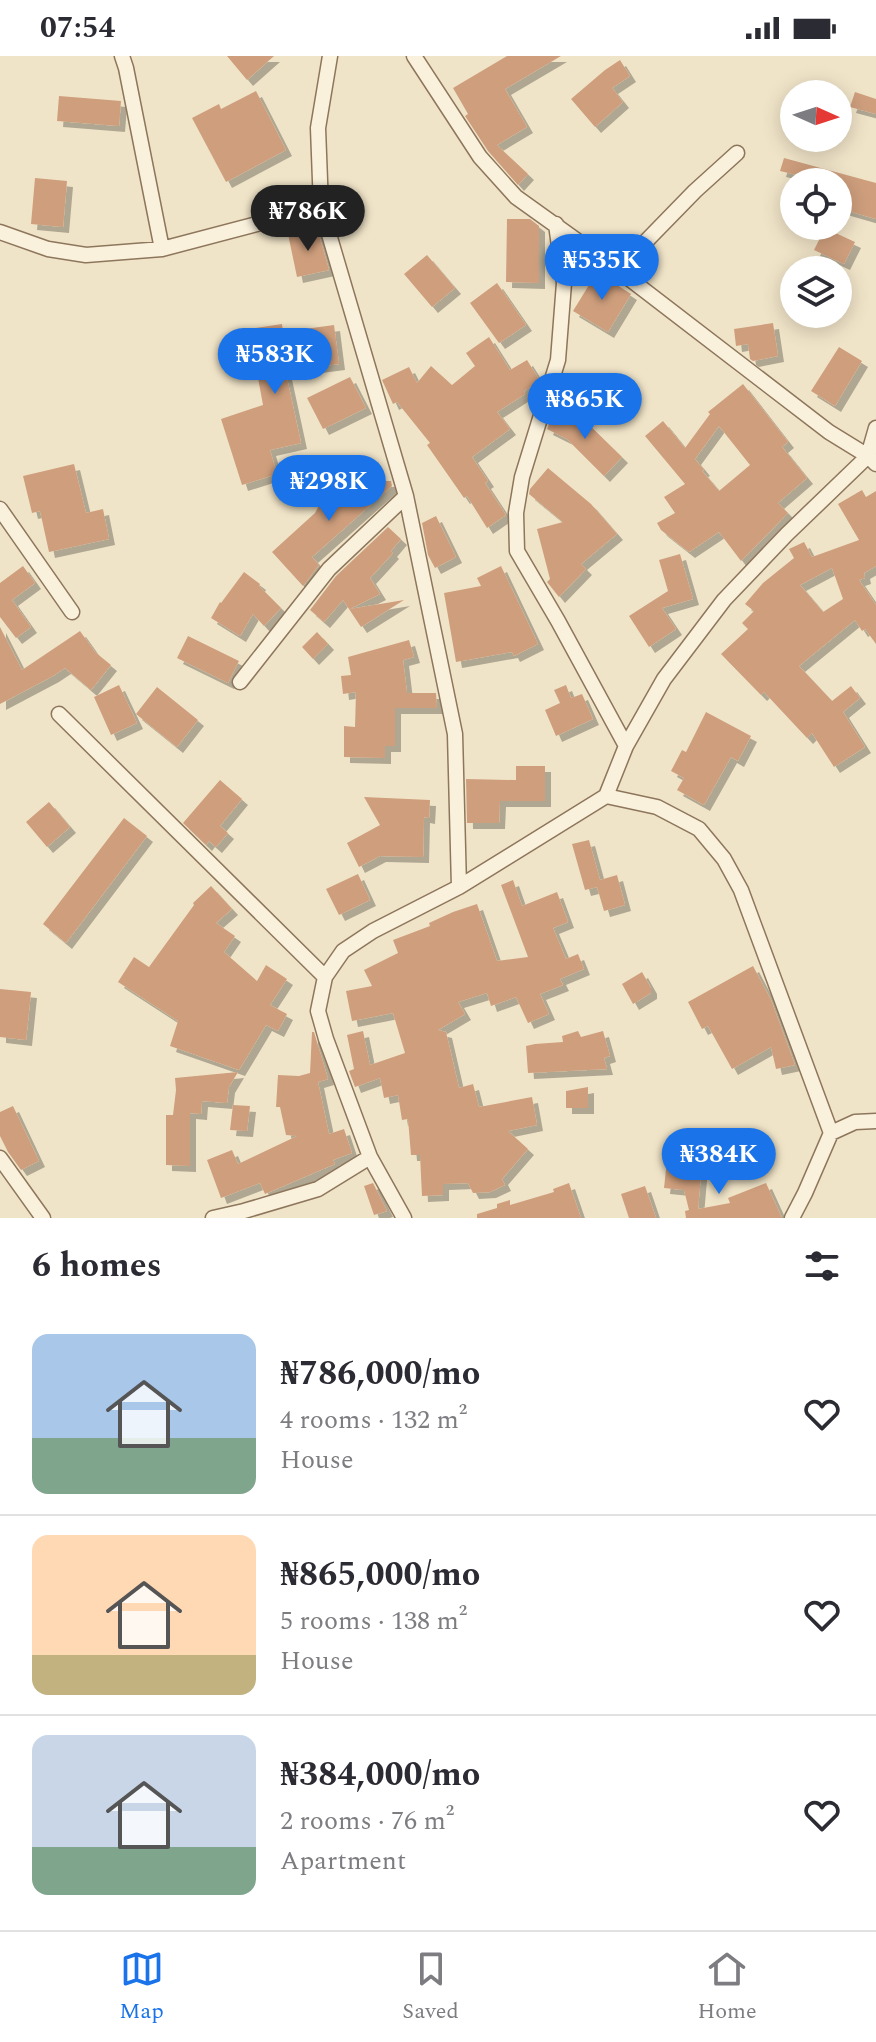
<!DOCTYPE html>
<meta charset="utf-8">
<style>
:root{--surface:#fff;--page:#f7f7f7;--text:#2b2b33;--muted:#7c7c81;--line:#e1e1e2;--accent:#1a73e8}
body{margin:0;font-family:Spectral,serif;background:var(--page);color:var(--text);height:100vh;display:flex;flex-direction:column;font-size:30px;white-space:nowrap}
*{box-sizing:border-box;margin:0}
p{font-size:26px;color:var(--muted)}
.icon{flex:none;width:44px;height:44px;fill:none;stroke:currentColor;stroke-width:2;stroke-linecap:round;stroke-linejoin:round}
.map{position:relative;height:1162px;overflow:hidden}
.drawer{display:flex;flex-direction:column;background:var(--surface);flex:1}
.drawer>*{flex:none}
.needle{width:52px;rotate:93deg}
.tools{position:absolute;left:780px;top:24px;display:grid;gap:16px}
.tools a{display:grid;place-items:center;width:72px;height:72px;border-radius:50%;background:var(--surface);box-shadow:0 4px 20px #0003;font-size:40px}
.price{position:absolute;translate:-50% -68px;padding:0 18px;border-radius:28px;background:var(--accent);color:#fff;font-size:26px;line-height:52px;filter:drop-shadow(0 2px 4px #0008)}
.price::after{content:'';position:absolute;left:50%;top:48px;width:24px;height:18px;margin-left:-12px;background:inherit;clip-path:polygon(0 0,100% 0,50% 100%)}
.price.active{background:#222;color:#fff}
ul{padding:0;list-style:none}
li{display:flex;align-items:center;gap:24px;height:200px;padding:0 32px}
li+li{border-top:2px solid var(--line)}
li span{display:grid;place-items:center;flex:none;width:224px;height:160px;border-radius:16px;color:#555}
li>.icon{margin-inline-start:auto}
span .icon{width:96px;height:96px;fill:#fffc;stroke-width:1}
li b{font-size:34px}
h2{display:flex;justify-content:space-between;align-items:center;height:96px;padding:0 32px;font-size:34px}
.status{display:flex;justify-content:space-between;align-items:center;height:56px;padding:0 40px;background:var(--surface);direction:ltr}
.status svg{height:22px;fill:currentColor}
.tab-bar{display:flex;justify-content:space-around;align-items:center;height:112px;border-top:2px solid var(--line);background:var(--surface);font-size:22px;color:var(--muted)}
.tab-bar a{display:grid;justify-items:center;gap:4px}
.tab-bar .active{color:var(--accent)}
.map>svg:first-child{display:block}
.building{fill:#cf9f7d;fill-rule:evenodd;filter:url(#shadow)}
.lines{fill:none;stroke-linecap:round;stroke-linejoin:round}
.minor-casing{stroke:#8d765c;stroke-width:17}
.minor{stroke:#faf1dc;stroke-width:14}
</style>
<div class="status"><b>07:54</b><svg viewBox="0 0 49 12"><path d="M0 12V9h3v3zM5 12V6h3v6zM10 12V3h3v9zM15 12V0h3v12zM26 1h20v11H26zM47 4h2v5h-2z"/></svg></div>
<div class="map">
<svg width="876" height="1162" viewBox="0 0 876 1162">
<defs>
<filter id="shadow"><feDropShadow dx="6" dy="6" stdDeviation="0" flood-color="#0004"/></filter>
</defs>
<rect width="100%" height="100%" fill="#f0e4c8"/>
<path class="building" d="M227,0H274L247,24Z
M507,0H561L505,33L527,71L497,89L528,118L518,129L488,95L465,60L468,58L453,32Z
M620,4L630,20L612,32L623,46L595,71L571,43L605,14Z
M256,35L286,94L226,126L192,62L219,48L221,53Z
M855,36L876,43V58L850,51Z
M59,40L121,45L119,70L57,65Z
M784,102L876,127V163L838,152V126H795L797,119L780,115Z
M35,122L67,125L63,171L31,168Z
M507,163H530L539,170V227L506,226Z
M317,172L329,214L297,221L288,178Z
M824,174H829L855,186L844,208L814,194Z
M427,199L455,232L432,251L404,218Z
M597,216L631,238L608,276L573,255Z
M497,227L526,269L499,287L470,247Z
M773,267L778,300L753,305L750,303L748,288L736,290L734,273Z
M282,268L283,276L334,269L339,308L293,314L285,298L282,299L301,387L270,394L277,418L242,429L221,363L263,349L249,273Z
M489,281L510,314L527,304L540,325L524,335L525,338L497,356L510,373L472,401L488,425L485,427L506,459L487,472L467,440L464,442L427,389L430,387L397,346L393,348L382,324L409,311L417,327L431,310L452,329L475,310L466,297Z
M839,291L862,305L835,350L811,335Z
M350,321L366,352L323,373L307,342Z
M743,328L788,386L782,391L807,422L778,447L788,457L741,505L719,476L689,496L661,474L657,467L675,457L664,441L685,428L645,380L663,365L685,392L710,358L708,356ZM719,370L750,409L719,435L702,415L704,414L695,403Z
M556,352L579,365L582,362L622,401L604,420L567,383L547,373Z
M74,408L86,457L103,453L109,483L49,496L40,455L32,457L23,420Z
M377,412L380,425H391L392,430L312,501L319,509L303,530L272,496L315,457L325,439L329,442L353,419Z
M548,412L591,448L617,478L581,508L586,513L559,541L547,526L550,523L537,473L563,466L529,438L530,433Z
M862,434L866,441L876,435V510L864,517L865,522L859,524L876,549V588L865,573L862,575L855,564L799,610L832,645L851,630L860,642L843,656L865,691L834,711L812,677L807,682L764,636L761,639L721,598L748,573L742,567L754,555L745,548L763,527L794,502L789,493L804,486L812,501L859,484L838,448ZM832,512L843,543L823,556L800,529Z
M436,460L456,501L435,512L428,499L422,467Z
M388,471L401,483L391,495L393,497L370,522L380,538L350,553L404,544L361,571L343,544L324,566L310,554L336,520Z
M680,498L693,543L662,552L676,573L649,591L629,560L668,535L659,504Z
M23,510L35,527L12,544L31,571L16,582L0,561V527Z
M501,510L538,588L514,600L512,596L456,606L444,537L481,530L477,522Z
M244,516L260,528L259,530L281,552L264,570L253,558L240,580L211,562L220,546L221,547Z
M0,571L22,614L80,575L95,596L111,609L91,634L65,612L53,620L0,648Z
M317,576L328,588L313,603L302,591Z
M188,580L239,605L228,627L177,602Z
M409,584L414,601L403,604L407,637H436L437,652H395V690H385V702L344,701V670L355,671L356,636L343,638L341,620L351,619L348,601Z
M119,629L137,667L111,679L94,641Z
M566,629L571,642L582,638L593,663L556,680L545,654L560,647L554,634Z
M157,631L198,664L177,691L136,658Z
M706,656L751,680L738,705L731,701L704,749L677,734L684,722L671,715L682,694L686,696Z
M516,710H545V745H500L499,767H467L466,723L516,724Z
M220,724L242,743L220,770L228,777L216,791L209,785L206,789L183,767Z
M364,741L430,744L429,762L424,761L423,801L380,800L359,811L347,787L380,769Z
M49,746L70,771L47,791L26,766Z
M124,762L147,780L66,887L43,868Z
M589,784L600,824L617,819L625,849L604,855L597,831L585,834L572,788Z
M358,818L370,844L339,859L326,833Z
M513,824L522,850L557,836L568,866L553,872L566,903L578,898L584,913L560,923L563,929L540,938L549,958L528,967L516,941L491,950L487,937L458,946L465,958L438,974L446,976L459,1032L473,1028L479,1051L532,1041L537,1069L508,1075L528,1093L502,1123L505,1129L490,1136L473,1137L468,1127L443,1128V1139L422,1140L420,1099H411L408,1063L402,1064L398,1039L384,1042L380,1022L355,1031L349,1015L354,1013L347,979L363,975L370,1009L405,997L393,957L352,965L346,935L372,930L364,914L398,897L393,884L430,870L429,867L453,856L477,848L497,905L528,901L501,829Z
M211,830L232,853L216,867L235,880L224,896L257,925L266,909L287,923L270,949L287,958L278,975L266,969L239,1014L170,990L178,965L118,926L134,901L149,911L194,849L193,847Z
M753,910L771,944L795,1009L776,1013L771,991L732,1013L708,970L702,973L688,946Z
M642,916L651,932V937L633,948L622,928Z
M0,933L31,936L26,984L0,981Z
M578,975L581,981L603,975L610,1000L604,1002L607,1013L528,1017L526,990L535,988L563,986L562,980Z
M312,976H314L328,1023L318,1026L329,1078L344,1073L352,1097L333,1104L335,1108L265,1138L260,1127L221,1142L207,1104L232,1094L238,1108L297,1080L286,1079L280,1051H276L278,1019L299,1020L310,1017Z
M238,1016L229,1031L227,1047L202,1045L201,1058L190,1057V1110L166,1109V1059H173L176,1034L175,1022Z
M588,1031V1052H566V1035Z
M233,1049L250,1050L247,1075L230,1074Z
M13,1050L39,1105L21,1114L8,1096L0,1080V1056Z
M667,1104L702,1107L698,1153L730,1147L728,1142L766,1127L782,1162H686L685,1155L689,1154L684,1134L664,1132Z
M373,1127L387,1155L374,1159L364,1130Z
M569,1127L581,1162H477V1158L497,1152V1148L510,1144V1149L554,1136L553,1133Z
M645,1130L656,1162H629L621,1138Z"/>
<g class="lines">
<g class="minor-casing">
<path id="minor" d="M122,0L126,12L162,193
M330,0L318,72L321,151L406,440L455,678L459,831
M414,0L480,101L516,141L618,214L829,376L868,400L876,408
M556,168L564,227L558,304L522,421L516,457L517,495L558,565L626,690
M0,176L48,193L86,199L162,193L321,151
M618,214L695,135L737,97
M0,453L72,556
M240,626L329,513L406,440
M59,658L325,921
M606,740L626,690L664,623L724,544L787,478L868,400L876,372
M0,1102L43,1162
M213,1162L244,1155L318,1133L370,1101
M404,1162L370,1101L326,983L318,955L325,921L343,895L373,875L459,831L606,740L657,751L699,773L724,803L741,834L831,1077
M792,1162L805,1137L831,1077L855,1066L876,1065"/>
</g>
<use href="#minor" class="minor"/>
</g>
</svg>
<div class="tools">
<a><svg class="needle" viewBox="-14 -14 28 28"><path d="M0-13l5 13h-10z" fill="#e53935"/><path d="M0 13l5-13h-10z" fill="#7c7c81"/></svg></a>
<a><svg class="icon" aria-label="locate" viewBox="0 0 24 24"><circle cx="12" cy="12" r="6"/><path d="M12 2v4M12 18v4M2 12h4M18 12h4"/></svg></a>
<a><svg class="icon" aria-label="layers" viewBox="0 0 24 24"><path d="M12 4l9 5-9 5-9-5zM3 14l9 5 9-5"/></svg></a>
</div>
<b class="price active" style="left:308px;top:197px">₦786K</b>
<b class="price" style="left:602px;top:246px">₦535K</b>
<b class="price" style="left:275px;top:340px">₦583K</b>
<b class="price" style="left:585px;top:385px">₦865K</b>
<b class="price" style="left:329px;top:467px">₦298K</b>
<b class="price" style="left:719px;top:1140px">₦384K</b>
</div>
<section class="drawer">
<h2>6 homes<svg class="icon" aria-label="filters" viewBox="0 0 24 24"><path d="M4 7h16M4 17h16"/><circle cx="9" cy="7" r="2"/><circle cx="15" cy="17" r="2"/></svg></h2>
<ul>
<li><span style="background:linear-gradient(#a9c7e8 65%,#7fa58c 0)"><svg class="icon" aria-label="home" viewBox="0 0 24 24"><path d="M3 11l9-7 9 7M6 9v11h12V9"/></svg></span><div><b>₦786,000/mo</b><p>4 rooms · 132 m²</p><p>House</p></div><svg class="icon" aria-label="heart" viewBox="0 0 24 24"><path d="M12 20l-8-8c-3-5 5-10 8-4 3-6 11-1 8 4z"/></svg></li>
<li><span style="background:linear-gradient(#ffd9b3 75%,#c2b280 0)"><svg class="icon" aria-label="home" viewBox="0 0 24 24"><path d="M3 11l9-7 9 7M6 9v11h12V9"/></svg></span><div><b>₦865,000/mo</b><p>5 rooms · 138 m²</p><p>House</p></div><svg class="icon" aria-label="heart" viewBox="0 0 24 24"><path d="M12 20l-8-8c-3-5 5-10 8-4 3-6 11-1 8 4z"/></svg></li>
<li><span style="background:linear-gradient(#c9d6e8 70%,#7fa58c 0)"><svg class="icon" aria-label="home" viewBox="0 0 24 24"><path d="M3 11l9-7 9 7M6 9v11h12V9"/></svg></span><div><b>₦384,000/mo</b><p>2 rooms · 76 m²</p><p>Apartment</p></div><svg class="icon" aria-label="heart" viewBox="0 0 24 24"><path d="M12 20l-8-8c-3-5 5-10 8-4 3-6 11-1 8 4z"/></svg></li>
</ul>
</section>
<nav class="tab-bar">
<a class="active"><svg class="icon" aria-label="map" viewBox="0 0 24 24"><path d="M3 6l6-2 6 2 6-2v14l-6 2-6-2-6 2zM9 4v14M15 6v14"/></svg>Map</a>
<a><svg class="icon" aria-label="saved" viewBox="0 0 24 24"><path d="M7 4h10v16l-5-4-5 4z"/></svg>Saved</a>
<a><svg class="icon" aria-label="home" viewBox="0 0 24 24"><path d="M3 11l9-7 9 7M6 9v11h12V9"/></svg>Home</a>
</nav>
